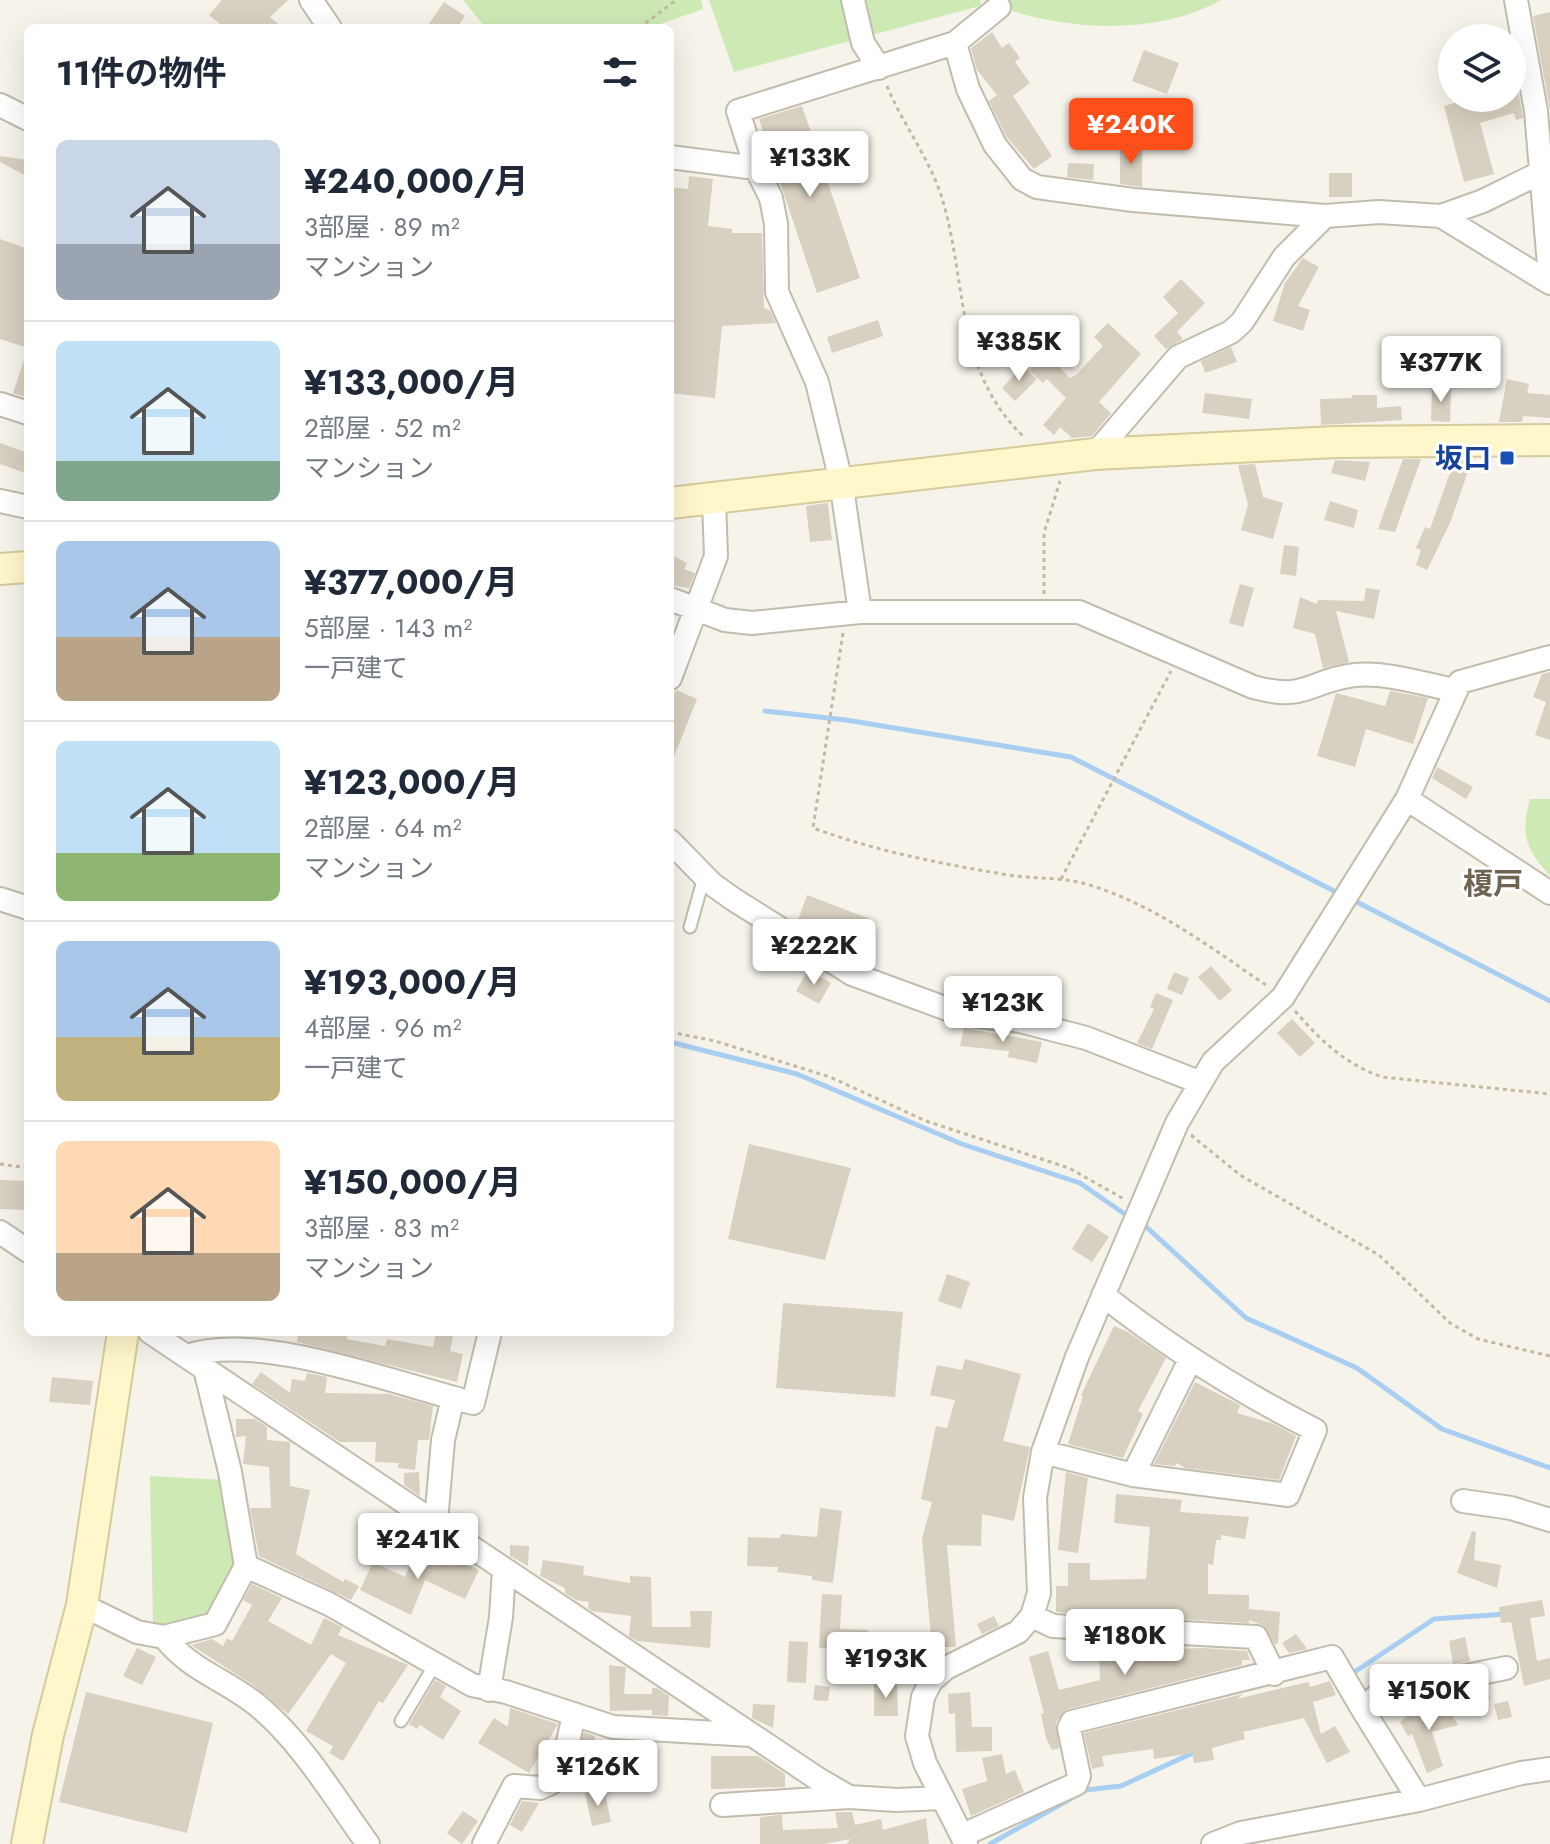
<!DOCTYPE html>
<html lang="ja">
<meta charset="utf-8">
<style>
:root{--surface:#fff;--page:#f2f2f3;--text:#1f2937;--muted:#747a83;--line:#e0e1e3;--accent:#fe4e1a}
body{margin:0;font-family:Jost,"Noto Sans JP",sans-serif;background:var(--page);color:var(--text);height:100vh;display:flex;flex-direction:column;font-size:30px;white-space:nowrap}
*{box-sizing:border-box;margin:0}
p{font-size:26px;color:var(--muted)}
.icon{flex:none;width:44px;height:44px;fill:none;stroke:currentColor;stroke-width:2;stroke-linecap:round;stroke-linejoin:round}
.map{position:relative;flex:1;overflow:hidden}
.panel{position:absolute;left:24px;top:24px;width:650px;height:1312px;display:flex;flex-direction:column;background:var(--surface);border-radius:12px;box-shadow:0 8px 32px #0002}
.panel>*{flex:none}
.fabs{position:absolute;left:1438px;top:24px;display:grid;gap:16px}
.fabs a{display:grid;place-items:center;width:88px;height:88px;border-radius:50%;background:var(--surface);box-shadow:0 8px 32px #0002;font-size:40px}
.price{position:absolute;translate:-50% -68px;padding:0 18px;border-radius:8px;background:#fff;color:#222;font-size:26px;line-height:52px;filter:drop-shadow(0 2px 4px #0008)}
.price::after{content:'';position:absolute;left:50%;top:48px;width:24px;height:18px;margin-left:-12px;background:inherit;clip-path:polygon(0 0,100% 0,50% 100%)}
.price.active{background:var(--accent);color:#fff}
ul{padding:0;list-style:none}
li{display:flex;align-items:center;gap:24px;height:200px;padding:0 32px}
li+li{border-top:2px solid var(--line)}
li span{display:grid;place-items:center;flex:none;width:224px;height:160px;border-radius:12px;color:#555}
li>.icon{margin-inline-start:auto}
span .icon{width:96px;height:96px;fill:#fffc;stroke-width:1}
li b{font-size:34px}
h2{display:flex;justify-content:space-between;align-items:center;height:96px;padding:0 32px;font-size:34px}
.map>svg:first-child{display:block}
.green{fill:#ceeab4}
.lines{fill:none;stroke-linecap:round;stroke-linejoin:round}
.stream{stroke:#a8cef2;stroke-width:5}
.building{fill:#d8d0c0}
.lane-casing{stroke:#c2bcad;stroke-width:15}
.street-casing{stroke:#c2bcad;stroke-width:26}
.secondary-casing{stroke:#d6cb9a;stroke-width:34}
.path{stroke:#c4b99e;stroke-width:3;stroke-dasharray:4 4;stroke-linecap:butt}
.lane{stroke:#fff;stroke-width:11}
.street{stroke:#fff;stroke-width:22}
.secondary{stroke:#fff7cc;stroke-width:30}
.transit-dot{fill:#1a4fb4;stroke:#fff;stroke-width:3}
.labels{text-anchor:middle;stroke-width:6;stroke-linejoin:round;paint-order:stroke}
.transit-label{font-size:28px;font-weight:bold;fill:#164399;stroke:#fff;text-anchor:end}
.neighbourhood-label{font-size:30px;font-weight:bold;fill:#6e644f;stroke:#fff}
</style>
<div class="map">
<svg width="1550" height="1844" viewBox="0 0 1550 1844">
<rect width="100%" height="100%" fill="#f6f3eb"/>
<path class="green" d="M463,0H701L703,9L649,28H486Z
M709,0H981L980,6L734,72Z
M984,0H1221C1154,38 1052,31 984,0Z
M1530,799H1550V876C1526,848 1520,837 1530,799Z
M150,1476L225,1480L237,1561L212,1619L157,1630L153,1623Z"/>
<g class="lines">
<path class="stream" d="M765,711L846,720L1071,757L1340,894
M1353,900L1550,1001
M670,1042L797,1074L962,1144L1080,1183L1129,1217
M1142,1223L1246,1318L1357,1368L1442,1429L1550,1468
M1350,1675L1434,1619L1506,1614
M990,1844L1086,1790L1121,1786L1195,1752"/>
</g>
<path class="building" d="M222,0H288L270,17L283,28H225L209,15Z
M444,2L465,16L457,28H426Z
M1550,12V110L1533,16Z
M992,32L1002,48L1009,43L1020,58L1015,62L1030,83L1013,96L1052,156L1034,169L1006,136L989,101L997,95L977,70L971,48Z
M1144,50L1179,63L1167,94L1132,81Z
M1512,57L1523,118L1516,120L1514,113L1480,123L1494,174L1464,182L1444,106L1472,98H1512Z
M802,106L860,278L817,293L759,119Z
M1120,147H1142V187L1120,184Z
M0,156L28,160V177L0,162Z
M1068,163L1094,164L1093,180L1067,177Z
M1329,173H1352V197H1329Z
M689,176L713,179L708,226L732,229V233H762L764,308L770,310L776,323L722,326L715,398L670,393V187L688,189Z
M0,239L28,249V348L0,339Z
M1303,258L1319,267L1298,306L1310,310L1303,331L1273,321L1285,283Z
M1181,279L1205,303L1177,332L1183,339L1166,349L1154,336L1178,313L1163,297Z
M878,320L883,336L832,353L827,337Z
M1108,323L1141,354L1099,402L1111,413L1092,436L1072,438L1060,427L1054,435L1043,425L1066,398L1047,379L1043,383L1030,371L1046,354L1070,378L1076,375L1103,346L1094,337Z
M1231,347L1237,362L1205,373L1201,361Z
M25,357H28V398L13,393Z
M1023,366L1037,379L1015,401L1002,388Z
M1507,379L1529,384L1527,393L1550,395V418L1523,416L1522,422H1499Z
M1432,387H1451L1450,422L1431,421Z
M1205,393L1252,399L1249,419L1202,413Z
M1352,395H1377V408L1401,406L1402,420L1321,425L1320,399L1352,398Z
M0,443L28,453V474L0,464Z
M1403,459H1421L1395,532L1378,529Z
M1455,459L1472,460L1450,523L1427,570L1416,565L1421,550L1416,548L1425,527L1430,529Z
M1335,460L1370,462L1365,481L1331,473Z
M1255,464L1263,497L1283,503L1273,539L1241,530L1248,505L1238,465Z
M1330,501L1358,510L1354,528L1324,520Z
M828,503L832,540L810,542L806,506Z
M1284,545L1299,547L1296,576L1280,574Z
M670,554L687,563L684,569L695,573L689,588L670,585Z
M1240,584L1254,588L1243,627L1229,623Z
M1366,588L1380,590L1374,619L1336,611L1349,662L1323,668L1315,634L1293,628L1300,597L1317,604L1318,600L1364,601Z
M1550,672V740L1535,735L1546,702L1533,697L1542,674Z
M676,690L697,699L671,764L670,704Z
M1390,691L1428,698L1413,744L1366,729L1355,767L1317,756L1336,693L1385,706Z
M1437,767L1473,787L1466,799L1432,778Z
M807,895L870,919L852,956L797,923Z
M1211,966L1232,990L1220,1001L1198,977Z
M808,970L831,983L819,1004L796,991Z
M1174,972L1189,978L1182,995L1167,989Z
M1156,993L1173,1000L1152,1049L1137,1043L1154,1009L1150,1007Z
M1292,1019L1315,1043L1300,1057L1277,1033Z
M964,1028L1042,1042L1037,1063L1008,1057L1009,1051L960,1046Z
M749,1144L851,1168L825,1260L728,1239Z
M0,1180L28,1181V1210L0,1209Z
M1088,1223L1109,1237L1092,1262L1072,1249Z
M947,1274L970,1282L961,1309L938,1301Z
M783,1303L903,1312L895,1397L776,1388Z
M1114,1326L1128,1332L1166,1358L1138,1411L1143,1414L1123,1458L1068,1444L1083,1396L1081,1395Z
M298,1332H348L347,1339L385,1346L387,1339L433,1347L436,1332H454L450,1351L463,1354L457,1382L297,1342Z
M965,1359L1021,1374L1003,1441L1030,1447L1014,1521L982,1514L981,1546L947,1545L956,1647H932L922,1539L932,1502L921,1499L936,1426L947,1428L955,1400L930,1395L937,1365L962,1370Z
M261,1372L290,1393L292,1379L305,1381L307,1373L327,1377L325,1393L389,1394L433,1406L429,1440H418L415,1470L398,1468L399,1463L375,1462L376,1442H340L252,1384Z
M52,1377L93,1381L90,1405L49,1402Z
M1195,1382L1240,1405L1237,1413L1274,1424L1296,1436L1279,1480L1185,1468L1177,1463L1175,1466L1154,1464Z
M236,1419H255L267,1427V1440L290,1442V1486L310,1490L296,1554L343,1582L345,1579L359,1586L351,1600L259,1556L250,1508H271L269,1467L243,1464L246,1436L236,1437Z
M419,1472L420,1496L404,1485V1473Z
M1066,1472L1088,1478L1078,1553L1058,1550Z
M1116,1494L1182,1500L1180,1512L1249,1517L1245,1539L1221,1535V1540H1216L1213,1565L1208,1564V1594L1249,1595V1609L1280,1612L1278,1643L1275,1645L1264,1626L1249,1620V1623L1056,1612V1586H1068V1563H1090V1580L1146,1579L1150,1527L1114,1523Z
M820,1508L842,1511L833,1583L812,1580V1576L777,1572L778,1567L747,1566L748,1537L780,1538L781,1534L817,1537Z
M1472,1531L1476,1532L1474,1560L1501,1565L1497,1588L1457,1573Z
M510,1545L529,1546L528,1566L510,1556Z
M417,1549L455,1566L457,1560L479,1570L465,1599L425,1580L411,1615L360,1590L373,1562L405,1577Z
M543,1560L584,1566L583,1575L630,1583V1576L651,1577L652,1627H691L690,1611H712L710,1648L637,1641L629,1636L631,1616L592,1611L588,1608L589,1602L576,1600L565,1593V1588L540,1576Z
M252,1584L282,1598L268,1621L311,1645L324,1618L342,1627L338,1635L408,1665L383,1703L379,1701L343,1761L329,1753L333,1746L306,1731L346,1663L331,1654L288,1714L253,1685L191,1645L212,1639L223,1646L227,1638L232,1641L252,1605L243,1600Z
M822,1594L842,1595L840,1629L868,1630V1650L819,1648Z
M1542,1600L1545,1616L1530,1618L1537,1661L1550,1658V1679L1524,1686L1511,1622L1501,1623L1499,1607Z
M994,1616L999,1626L982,1634L977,1624Z
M1296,1634L1307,1649L1289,1653L1282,1643Z
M1465,1637L1470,1661L1453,1664L1449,1641Z
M789,1641L808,1642L806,1683L787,1682Z
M137,1648L156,1657L142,1685L123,1676Z
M1204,1648L1247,1651L1250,1660H1242V1665L1068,1709L1056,1722L1059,1748L1052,1750L1046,1738L1041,1714L1044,1713L1029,1657L1048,1651L1059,1690L1100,1680L1099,1651Z
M609,1665L626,1667L624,1694H652V1688H657L669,1696L668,1716L652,1715V1710L610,1711Z
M435,1680L446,1686L440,1697L461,1711L443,1740L420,1725L417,1729L409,1724Z
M1330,1681L1336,1695L1313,1702L1321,1734L1335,1726L1350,1752L1327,1763L1304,1718L1243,1732L1245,1739L1212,1748L1214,1760L1194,1763L1192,1753L1154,1759L1153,1749L1102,1756L1104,1766L1092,1769L1084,1733L1243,1694L1237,1699L1308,1682L1310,1687Z
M874,1683H897L898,1716H874Z
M815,1685L830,1687L828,1701L813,1700Z
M1488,1686L1490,1699L1461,1707L1458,1692Z
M86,1692L213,1723L187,1833L59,1802Z
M970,1692L972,1727H992V1751L956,1752L955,1713L949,1714L948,1694Z
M1439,1695L1458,1725L1432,1732L1443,1766L1427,1773L1412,1734L1408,1736L1400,1722L1408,1715L1432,1714L1431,1697Z
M1508,1701L1512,1717L1498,1720L1494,1704Z
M753,1704L775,1705L773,1728L752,1718Z
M510,1708L558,1724L529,1773L478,1743L494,1718L508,1727Z
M584,1732L595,1736L590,1784L568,1781Z
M1002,1754L1006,1774L1015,1770L1024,1792L971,1816L962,1789L987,1781L982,1758Z
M711,1756H758L785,1774V1787L711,1789Z
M604,1789L611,1822L592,1826L585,1793Z
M522,1801L539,1803L522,1832L510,1825Z
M463,1811L478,1821L462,1844L447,1833Z
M835,1812H852L855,1825L881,1819L883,1830L926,1818L929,1844H847L850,1839L824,1844H760V1817L782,1815L783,1830L838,1828Z"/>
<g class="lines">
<g class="lane-casing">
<path id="lane" d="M690,927L704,877
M401,1721L434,1666"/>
</g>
<g class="street-casing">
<path id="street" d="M311,0L330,28
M853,0L863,43L879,68
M1516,0L1536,111L1550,277
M955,43L968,89L995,145L1022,179L1037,187L1133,200L1325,216L1379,212L1441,216L1550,283
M0,105L28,119
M670,157L756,168L738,111L955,43L999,7
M756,168L771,198L776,224L777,292L817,382L841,481L860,612
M1441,216L1483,201L1542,172
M0,404L28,413
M1095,454L1178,357L1231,332L1242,322L1284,257L1325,216
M0,501L28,507
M670,599L725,620L752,623L860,612H1079L1253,687C1308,702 1309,680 1355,675C1388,672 1423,684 1454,690
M670,678L716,556L714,500
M1407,799L1550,893
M670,841L712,884L733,899L852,974L961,1014L1020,1021L1086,1038L1199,1082
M0,899L28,908
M0,1232L28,1251
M150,1332L818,1779L849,1797L897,1800L942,1798
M187,1356C259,1331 396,1384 473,1403L490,1332
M1043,1452L1133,1475L1288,1495L1315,1430C1238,1391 1170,1348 1103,1295
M1133,1475L1190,1360
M1463,1501L1511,1508L1550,1520
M436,1522L443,1440L453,1398
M246,1566L329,1604L472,1685L506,1692L613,1727L752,1735
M82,1605L137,1632L164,1637C191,1671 225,1679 257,1705C302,1742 334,1797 368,1844
M1032,1616L1053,1626L1256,1637L1274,1674
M164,1637L215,1624L246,1566L230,1472L205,1369
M489,1690L501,1617L504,1569
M1419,1800L1363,1710L1380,1693L1506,1668
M722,1805L849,1797
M963,1835L1076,1784L1079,1776L1069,1728L1072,1722L1332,1657L1363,1710
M484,1844L514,1786L540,1788L551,1783L568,1742L574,1714
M966,1844L925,1763L917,1736L923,1697L931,1681L946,1668L1018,1632L1032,1616L1039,1593L1035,1498L1043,1452L1077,1357L1177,1123L1213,1062L1283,997L1407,799L1460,682L1550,657
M1213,1844L1241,1833L1419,1800L1521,1773L1550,1769"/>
</g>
<g class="secondary-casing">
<path id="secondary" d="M670,503L1095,454L1336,442L1550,440
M0,569L28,567
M27,1844L48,1735L82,1605L123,1332"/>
</g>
<path class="path" d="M639,28L676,0
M887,86C902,123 928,156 941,195C968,280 953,370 1025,438
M1044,594V533L1060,481
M843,633L813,828C879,852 938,863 1008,875C1034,879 1060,877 1086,884C1154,904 1208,946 1266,985
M1061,879L1171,671
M1295,1011C1320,1040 1345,1064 1382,1077L1550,1094
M670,1032L715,1041L830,1077L926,1121L1069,1168L1124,1199
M1191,1135L1240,1175L1379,1255L1450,1323L1478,1339L1550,1356
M0,1164L28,1168"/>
<use href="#lane" class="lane"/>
<use href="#street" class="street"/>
<use href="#secondary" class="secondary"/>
</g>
<rect class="transit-dot" x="1499" y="450" width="16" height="16" rx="4"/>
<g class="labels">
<g class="transit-label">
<text x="1491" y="468">坂口</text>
</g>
<g class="neighbourhood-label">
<text x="1493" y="894">榎戸</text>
</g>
</g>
</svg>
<div class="fabs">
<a><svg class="icon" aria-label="layers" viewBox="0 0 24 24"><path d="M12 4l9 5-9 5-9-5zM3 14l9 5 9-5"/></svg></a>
</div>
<b class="price active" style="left:1131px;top:166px">¥240K</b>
<b class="price" style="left:810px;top:199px">¥133K</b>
<b class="price" style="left:1019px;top:383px">¥385K</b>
<b class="price" style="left:1441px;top:404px">¥377K</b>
<b class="price" style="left:814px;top:987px">¥222K</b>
<b class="price" style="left:1003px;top:1044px">¥123K</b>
<b class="price" style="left:418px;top:1581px">¥241K</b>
<b class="price" style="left:1125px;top:1677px">¥180K</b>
<b class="price" style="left:886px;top:1700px">¥193K</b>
<b class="price" style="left:1429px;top:1732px">¥150K</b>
<b class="price" style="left:598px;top:1808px">¥126K</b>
<section class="panel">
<h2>11件の物件<svg class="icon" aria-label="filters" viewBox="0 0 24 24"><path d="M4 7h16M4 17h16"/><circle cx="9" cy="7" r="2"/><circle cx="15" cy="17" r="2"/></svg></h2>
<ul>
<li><span style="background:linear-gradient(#c9d6e8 65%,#9aa5b1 0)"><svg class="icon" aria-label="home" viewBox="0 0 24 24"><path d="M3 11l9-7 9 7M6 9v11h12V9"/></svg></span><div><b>¥240,000/月</b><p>3部屋 · 89 m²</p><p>マンション</p></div></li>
<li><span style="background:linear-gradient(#bfe0f5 75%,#7fa58c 0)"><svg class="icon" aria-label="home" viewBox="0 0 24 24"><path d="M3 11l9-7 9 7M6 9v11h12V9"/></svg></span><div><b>¥133,000/月</b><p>2部屋 · 52 m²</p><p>マンション</p></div></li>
<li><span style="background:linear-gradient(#a9c7e8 60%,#b9a48a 0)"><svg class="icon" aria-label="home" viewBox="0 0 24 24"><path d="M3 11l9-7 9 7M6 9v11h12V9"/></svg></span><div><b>¥377,000/月</b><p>5部屋 · 143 m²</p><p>一戸建て</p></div></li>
<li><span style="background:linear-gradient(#bfe0f5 70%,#8fb573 0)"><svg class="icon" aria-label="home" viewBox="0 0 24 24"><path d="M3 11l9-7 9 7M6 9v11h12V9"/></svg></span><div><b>¥123,000/月</b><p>2部屋 · 64 m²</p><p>マンション</p></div></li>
<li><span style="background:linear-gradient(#a9c7e8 60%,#c2b280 0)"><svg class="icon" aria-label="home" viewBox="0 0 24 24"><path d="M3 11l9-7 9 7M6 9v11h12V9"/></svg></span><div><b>¥193,000/月</b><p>4部屋 · 96 m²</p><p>一戸建て</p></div></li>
<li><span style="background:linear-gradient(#ffd9b3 70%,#b9a48a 0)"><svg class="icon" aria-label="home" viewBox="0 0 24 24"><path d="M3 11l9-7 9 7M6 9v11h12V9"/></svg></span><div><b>¥150,000/月</b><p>3部屋 · 83 m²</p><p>マンション</p></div></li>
</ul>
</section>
</div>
